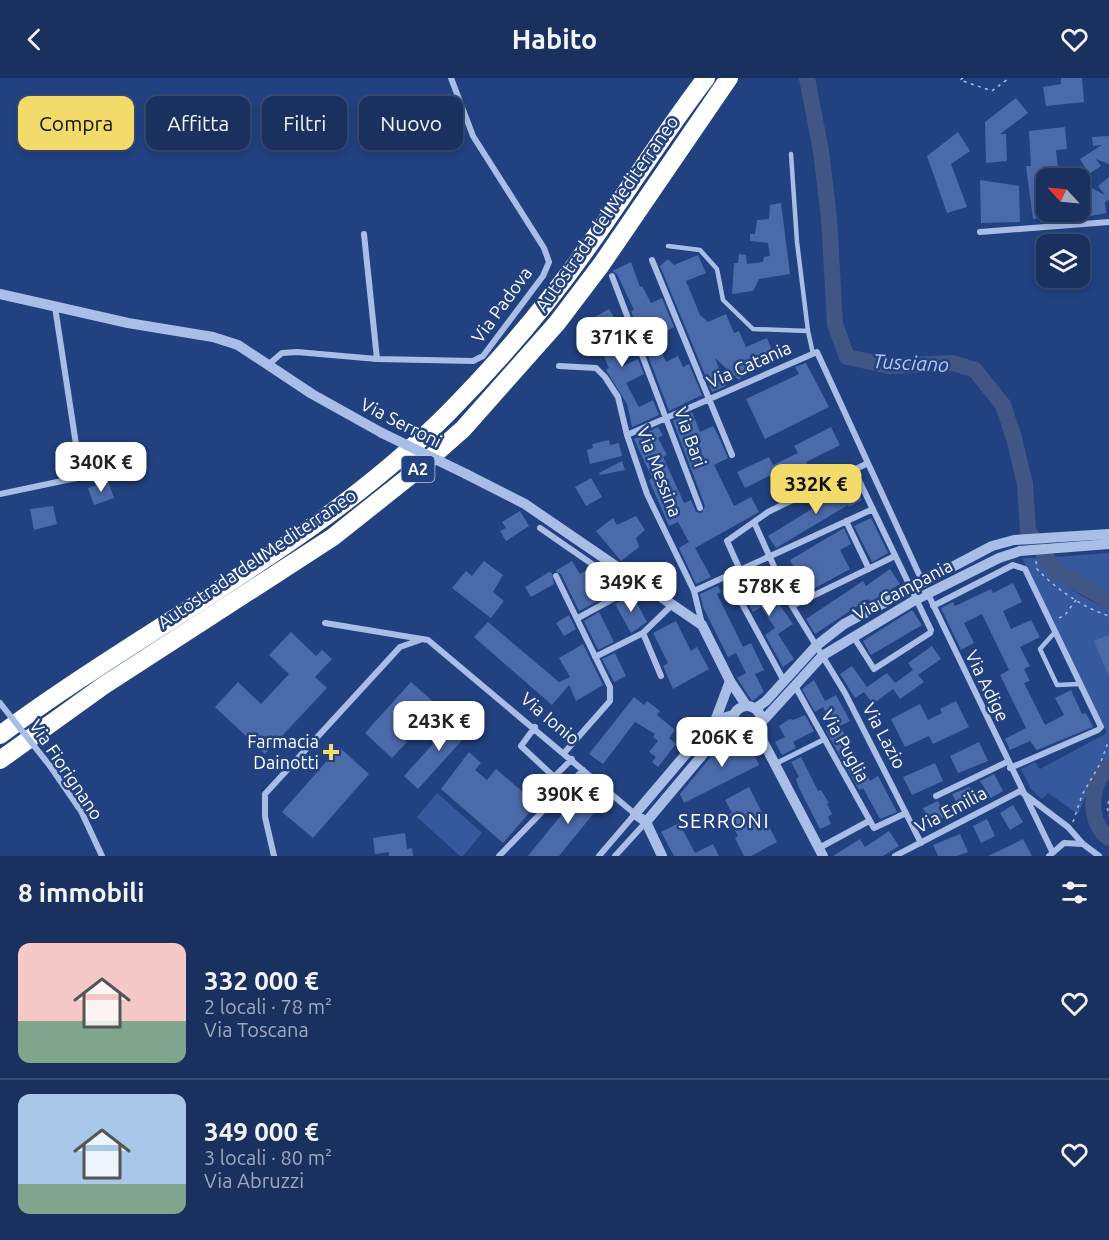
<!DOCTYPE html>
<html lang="it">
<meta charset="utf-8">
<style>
:root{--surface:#1a3160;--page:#233966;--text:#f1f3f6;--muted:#9fa9bd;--line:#384c75;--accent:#f3db6b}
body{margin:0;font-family:Ubuntu,sans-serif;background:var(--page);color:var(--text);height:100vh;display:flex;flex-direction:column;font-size:22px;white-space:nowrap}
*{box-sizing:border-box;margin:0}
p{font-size:20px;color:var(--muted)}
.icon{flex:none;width:33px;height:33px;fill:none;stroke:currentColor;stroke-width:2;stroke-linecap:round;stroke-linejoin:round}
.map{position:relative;height:778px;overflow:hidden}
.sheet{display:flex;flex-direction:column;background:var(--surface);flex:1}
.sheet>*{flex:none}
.top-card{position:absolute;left:18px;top:18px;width:600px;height:54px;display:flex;gap:12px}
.needle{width:39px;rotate:296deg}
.fabs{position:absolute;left:1036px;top:90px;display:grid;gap:12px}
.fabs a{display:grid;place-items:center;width:54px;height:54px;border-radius:12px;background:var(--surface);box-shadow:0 3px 9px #0003,0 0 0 2px var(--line);font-size:30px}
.price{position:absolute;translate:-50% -51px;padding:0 14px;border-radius:12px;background:#fff;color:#222;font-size:20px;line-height:39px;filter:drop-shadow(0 2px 3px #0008)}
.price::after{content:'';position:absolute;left:50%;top:36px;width:18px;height:14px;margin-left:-9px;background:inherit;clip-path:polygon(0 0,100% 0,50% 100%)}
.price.selected{background:var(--accent);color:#111}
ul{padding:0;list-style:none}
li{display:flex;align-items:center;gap:18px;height:150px;padding:0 18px}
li+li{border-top:2px solid var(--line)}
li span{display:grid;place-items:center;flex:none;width:168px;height:120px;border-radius:12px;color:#555}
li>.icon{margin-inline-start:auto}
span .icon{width:72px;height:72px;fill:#fffc;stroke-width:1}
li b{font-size:26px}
h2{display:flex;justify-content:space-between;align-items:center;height:72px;padding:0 18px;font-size:26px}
.pill{padding:0 21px;border-radius:12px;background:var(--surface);box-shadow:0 3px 9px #0003,0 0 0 2px var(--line);font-size:21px;line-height:54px}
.pill.selected{background:var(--accent);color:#111}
header{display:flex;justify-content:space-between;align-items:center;height:78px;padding:0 18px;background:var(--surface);font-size:27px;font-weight:700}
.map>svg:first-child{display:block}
.green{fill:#36599e}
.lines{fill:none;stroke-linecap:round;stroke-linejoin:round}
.river{stroke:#415685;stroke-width:16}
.building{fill:#4b6aaa}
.path{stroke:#a9bee7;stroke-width:1.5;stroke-dasharray:3 4.5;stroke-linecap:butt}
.service{stroke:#a9bee7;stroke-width:4.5}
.pedestrian{stroke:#a9bee7;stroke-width:5}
.minor{stroke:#a9bee7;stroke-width:6}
.tertiary{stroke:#a9bee7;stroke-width:10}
.motorway{stroke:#fff;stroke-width:18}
.minor-bridge{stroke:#a9bee7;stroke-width:6}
.tertiary-bridge{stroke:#a9bee7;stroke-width:10}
.poi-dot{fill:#f3db6b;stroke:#224180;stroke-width:2}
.labels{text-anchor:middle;stroke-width:5;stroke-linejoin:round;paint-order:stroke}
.shield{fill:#224180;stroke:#bdc6d9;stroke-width:1.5}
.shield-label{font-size:16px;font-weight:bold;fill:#fff}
.street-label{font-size:18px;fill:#fff;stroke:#224180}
.poi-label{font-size:18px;fill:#fff;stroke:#224180;text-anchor:end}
.water-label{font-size:20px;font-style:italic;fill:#b4c8ef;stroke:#224180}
.neighbourhood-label{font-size:20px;letter-spacing:1.5px;fill:#fff;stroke:#224180}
</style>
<header><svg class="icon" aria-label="back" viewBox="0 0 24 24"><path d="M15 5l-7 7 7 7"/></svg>Habito<svg class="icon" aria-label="heart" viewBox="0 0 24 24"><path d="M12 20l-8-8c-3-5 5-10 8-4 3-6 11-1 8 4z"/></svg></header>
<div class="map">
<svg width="1109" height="778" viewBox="0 0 1109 778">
<rect width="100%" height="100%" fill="#224180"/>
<path class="green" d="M1109,475V516L1073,498L1054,479Z
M1022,480H1041C1055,503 1083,521 1109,531V681L1085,720L1078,736L1048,715L1042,721L1031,711L1021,691L1035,684L1040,691L1107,655Z
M437,715L482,755L463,778H460L417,739Z"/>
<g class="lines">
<path class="river" d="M807,0L821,73L829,140L835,246L847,279L890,288L953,285L975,292L1003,327L1014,360L1025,406L1028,453L1056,493L1109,523
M1109,689C1089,705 1087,745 1109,760"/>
</g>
<path class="building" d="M1061,0H1082L1084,24L1046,28L1043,9L1061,6Z
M1016,20L1028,35L1000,56H1006L1007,83L986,85L985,44Z
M1065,49L1067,71L1056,72L1059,100H1047V139L1033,141L1026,88H1031L1029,53Z
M958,54L970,73L951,86L967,129L947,135L927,78Z
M1109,58V86L1096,81L1101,88L1089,96L1080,81L1102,67L1093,68L1092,59Z
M1109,99V122L1105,124L1106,135L1086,139L1083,126L1080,124V104L1105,117L1098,108Z
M980,102L1019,108L1020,144L981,145Z
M781,125L790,196L759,201L753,213L732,216L734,185H738L739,176L746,177L747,186L763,184L764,179L770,178L768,165L750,163V156H755L757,142L769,141L770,127Z
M698,177L706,195L686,203L700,237L708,244L726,236L734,255L739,253L746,269L767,260L773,276L767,282L769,285L755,291L752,288L739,302L715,280L726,308L712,314L660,188L668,181L674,187Z
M631,184L640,209L642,208L651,225L662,220L674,249L661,256L664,260L657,264L666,284L678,278L683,289L689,286L702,317L669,333L631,233L634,232L617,196L612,193Z
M609,231L620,249L624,246L628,254L611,264L623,288L638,281L644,296L626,305L639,329L653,322L659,337L632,349L627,326L606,292L609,290L596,261L603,257L593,240Z
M806,285L829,329L765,361L746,321L799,296L795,289Z
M692,334L700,354L713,348L718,357L728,380L714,387L734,428L751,419L759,434L695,470L711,499L696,506L679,470L689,464L678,444L669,448L649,402L652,400L634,361L658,349L663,357L658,360L667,377L663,379L684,425L691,422L696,434L702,435L705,428L673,343Z
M831,349L840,367L806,384L809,389L777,405L773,396L745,410L737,394L769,379L773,387L798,375L794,368Z
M609,362L610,367L619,365L622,378L590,386L587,372L593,370L592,366Z
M622,383L625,392L600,397L599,395Z
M591,400L602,419L586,428L575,409Z
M108,403L114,420L94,427L88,410Z
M854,405L862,422L849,429L848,427L776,470L768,458Z
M53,428L57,446L34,452L30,431Z
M520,433L529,448L506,463L500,453L506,450L502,444Z
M636,438L645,452L636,460L639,469L621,483L596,453L613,440L617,447Z
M871,440L888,475L872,484L854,448Z
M844,450L851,466L840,472L850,491L795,521L788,507L800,501L790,482Z
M484,483L503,497L493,514L504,523L491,540L452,510L466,493L472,498Z
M572,483L580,496L588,491L596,504L589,508L598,523L579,533L561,496L555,493Z
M890,491L900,506L870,524L868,521L815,556L806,541L863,503L866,508Z
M549,494L552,495L554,506L531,519L525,509Z
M746,495L763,522L772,516L793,546L778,556L794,581L783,589L765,557L775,550L761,529L753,534L735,502Z
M1013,505L1022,524L1003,533L1011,551L1031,542L1040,559L1020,569L1030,588L1024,591L1030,603L1024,605L1045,647L1064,637L1055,620L1071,612L1082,636L1086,635L1093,649L1037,672L1030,663L1010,672L1005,661L1026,650L1000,597L1009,592L982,536L964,545L974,565L961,572L941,530L953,524L955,528L991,511L993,515Z
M718,508L721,514L717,516L743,569L751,565L764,592L755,596L764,614L752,623L737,600L746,595L736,575L728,579L703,529L700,516Z
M629,518H633L647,544L631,555L615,526Z
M912,532L922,547L871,577L863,563Z
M599,534L614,564L598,572L584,543Z
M569,537L576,551L564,558L556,545Z
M676,543L691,573L697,569L709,591L673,611L663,588L668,585L653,555Z
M488,544L559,604L570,599L559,580L583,566L603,607L576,623L569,607L552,627L474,559Z
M291,554L316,578L322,572L332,581L315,599L327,610L265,676L215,629L238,604L261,626L289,596L269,577Z
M1109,557V598L1094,563Z
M932,568L941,581L918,597L924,604L900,621L893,611L873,626L864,614L855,620L840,596L852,588L867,609L887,595L895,605L913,592L908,585Z
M615,575L626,598L614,604L602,581Z
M814,602L825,623L836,617L850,643L840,648L870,703L878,698L897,734L880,741L863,710L859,712L826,653L834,649L823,629L815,634L802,611Z
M411,604L438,628L422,646L410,634L394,652L407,664L392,680L365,655Z
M634,619L644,627L647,623L660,633L657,637L675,652L669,660L676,666L658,689L652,684L656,679L649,674L658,663L653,659L655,656L635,644L603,686L589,676Z
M956,623L969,649L933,666L929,658L905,669L891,641L920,626L928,642L942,635L940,631Z
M460,636L474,649L418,711L404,698Z
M805,637L814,653L793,664L796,670L782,677L775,664L785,659L779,648L790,641L793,642Z
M747,660L759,687L684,725L680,716L718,670L733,662Z
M979,664L988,683L958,695L950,678Z
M339,669L369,696L313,760L282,734Z
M469,674L481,685L475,692L487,702L496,691L530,720L536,714L543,719L503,765L441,711Z
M801,679L818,713L821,712L829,725L827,726L832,736L828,739L831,746L820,751L799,710L796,701L799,699L791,684Z
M935,685L943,703L912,717L903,699Z
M994,696L1003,713L991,720L980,703Z
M584,709L602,725L559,778H528Z
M749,709L777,764L751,778H744L735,760L738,758L727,737L732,735L725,722Z
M970,709L978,724L961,733L952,716Z
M938,723L946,738L931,746L923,730Z
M1013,727L1023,744L1010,752L1000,735Z
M987,741L995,758L981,765L973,748Z
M679,745L695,775L713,766L719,778H674L661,754Z
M889,753L899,768L883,778H833L860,761L865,769Z
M405,755L407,771L412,770L413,778H389V774L375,776L373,760Z
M960,756L968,774L957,778H938L933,767Z
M1023,761L1032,778H988L1007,769Z"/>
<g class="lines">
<path class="path" d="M963,0L960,2L992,13L1009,0
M1036,483L1037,491C1056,511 1082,529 1109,538
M1059,540L1065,537L1076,522
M1109,723L1107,728L1109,738
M1073,744L1082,717L1100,686L1109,662"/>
<path class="service" d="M668,168L700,172L717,191L723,222L753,251L808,253L797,164L791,76
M808,253L813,276
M1055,554L1040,571L1057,607L1080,606"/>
<path class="pedestrian" d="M775,686L825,661"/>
<path class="minor" d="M980,154L1109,144
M364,156L377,281
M652,182L732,377
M612,198L700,430
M269,286L282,275L297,274L377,281L473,283L483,278L543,198L549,184L544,170L473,58L451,0
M559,288L596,290L605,299L618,319L627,357L647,416L694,513L702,546
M627,357L817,274L923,505
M0,416L81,399L55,229
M846,443L869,491
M754,444L792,528L845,615L921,765
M540,450L631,513
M740,492L727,463L768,434L868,385
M556,498L610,609V623L565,674
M727,498L784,603
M694,513L873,431
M927,514L1052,773
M792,528L895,478
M933,528L1013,487L1025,491L1101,649L1098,652L1010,690
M578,540L640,506
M325,545L428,562L635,736L599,778
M643,555L661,598
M853,558L874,591L930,555L931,552L854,392
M595,579L643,555L673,526
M795,608L874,750L906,735
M535,649L521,668L552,697H556L572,681
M50,688L81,733L102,778
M1023,715L1068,749L1083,766L1099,778
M936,718L1007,684
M819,770L869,743
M274,778L265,739V716L400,569L420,562
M499,778L583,692
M615,778L646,744
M895,778L1020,713
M1049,778L1064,765L1083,766"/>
<path class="tertiary" d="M0,216L128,245L213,259L238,267L312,316L382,355
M466,396L525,426L702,547L730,603L746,627
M733 642a14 14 0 1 1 28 0a14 14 0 1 1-28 0Z
M756,630L766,623L816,568L844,546L992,468L1014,462L1109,456
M715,643L730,603
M761,645L822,578L915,522L999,480L1020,473L1109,466
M757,652L823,778
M646,744L720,656L735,650
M662,778L646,744L635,736L714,643L733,637"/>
<path class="motorway" d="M0,657C147,548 319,465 449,334C498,284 545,230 585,173C626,116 663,56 706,0
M0,682L103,608L333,459L411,397L463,351L557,245L601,187L729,0"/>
<path class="minor-bridge" d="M0,625L50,688"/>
<path class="tertiary-bridge" d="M382,355L466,396"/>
</g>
<path class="poi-dot" d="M328 665h6v6h6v6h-6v6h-6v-6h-6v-6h6z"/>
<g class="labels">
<rect class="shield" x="401.5" y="378" width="33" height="26" rx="4.5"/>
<g class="shield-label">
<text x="418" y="397">A2</text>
</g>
<g class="street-label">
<text transform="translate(607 136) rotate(-55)" y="6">Autostrada del Mediterraneo</text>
<text transform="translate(502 227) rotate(-54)" y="6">Via Padova</text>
<text transform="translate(749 287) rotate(-24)" y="6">Via Catania</text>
<text transform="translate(401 345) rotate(27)" y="6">Via Serroni</text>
<text transform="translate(690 359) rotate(70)" y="6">Via Bari</text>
<text transform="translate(659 394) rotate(69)" y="6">Via Messina</text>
<text transform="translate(257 481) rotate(-34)" y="6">Autostrada del Mediterraneo</text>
<text transform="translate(903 512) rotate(-28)" y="6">Via Campania</text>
<text transform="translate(987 608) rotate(64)" y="6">Via Adige</text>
<text transform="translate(550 641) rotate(40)" y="6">Via Ionio</text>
<text transform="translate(884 658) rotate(62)" y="6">Via Lazio</text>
<text transform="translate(845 668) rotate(61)" y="6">Via Puglia</text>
<text transform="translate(66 692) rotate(56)" y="6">Via Fiorignano</text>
<text transform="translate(951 732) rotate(-28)" y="6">Via Emilia</text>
</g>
<g class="poi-label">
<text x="319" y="670">Farmacia<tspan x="319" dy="21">Dainotti</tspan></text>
</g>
<g class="water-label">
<text transform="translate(911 285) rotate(3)" y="7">Tusciano</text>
</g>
<g class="neighbourhood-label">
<text x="724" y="750">SERRONI</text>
</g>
</g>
</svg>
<div class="fabs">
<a><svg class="needle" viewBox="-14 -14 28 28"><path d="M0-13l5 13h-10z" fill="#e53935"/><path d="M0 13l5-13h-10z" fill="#9fa9bd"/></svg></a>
<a><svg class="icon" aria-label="layers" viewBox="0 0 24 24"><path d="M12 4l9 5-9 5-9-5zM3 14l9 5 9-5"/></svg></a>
</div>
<b class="price" style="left:622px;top:290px">371K €</b>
<b class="price" style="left:101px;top:415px">340K €</b>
<b class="price selected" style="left:816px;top:437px">332K €</b>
<b class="price" style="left:631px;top:535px">349K €</b>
<b class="price" style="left:769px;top:539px">578K €</b>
<b class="price" style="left:439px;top:674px">243K €</b>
<b class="price" style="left:722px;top:690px">206K €</b>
<b class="price" style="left:568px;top:747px">390K €</b>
<div class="top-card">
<a class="pill selected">Compra</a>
<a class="pill">Affitta</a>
<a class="pill">Filtri</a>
<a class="pill">Nuovo</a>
</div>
</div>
<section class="sheet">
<h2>8 immobili<svg class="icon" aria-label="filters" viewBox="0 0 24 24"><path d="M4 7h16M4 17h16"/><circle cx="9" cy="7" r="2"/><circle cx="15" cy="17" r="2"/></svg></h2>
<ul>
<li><span style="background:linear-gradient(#f6c9c9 65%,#7fa58c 0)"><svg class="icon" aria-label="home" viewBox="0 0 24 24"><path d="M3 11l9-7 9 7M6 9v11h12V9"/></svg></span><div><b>332 000 €</b><p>2 locali · 78 m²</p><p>Via Toscana</p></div><svg class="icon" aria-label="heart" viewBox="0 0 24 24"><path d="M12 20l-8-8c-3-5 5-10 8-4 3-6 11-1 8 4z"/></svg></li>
<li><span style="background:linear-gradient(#a9c7e8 75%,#7fa58c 0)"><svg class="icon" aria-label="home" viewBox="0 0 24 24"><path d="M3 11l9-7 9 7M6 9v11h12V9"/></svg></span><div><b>349 000 €</b><p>3 locali · 80 m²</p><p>Via Abruzzi</p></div><svg class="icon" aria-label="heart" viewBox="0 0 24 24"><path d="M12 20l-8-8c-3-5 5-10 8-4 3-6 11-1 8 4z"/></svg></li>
</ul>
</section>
